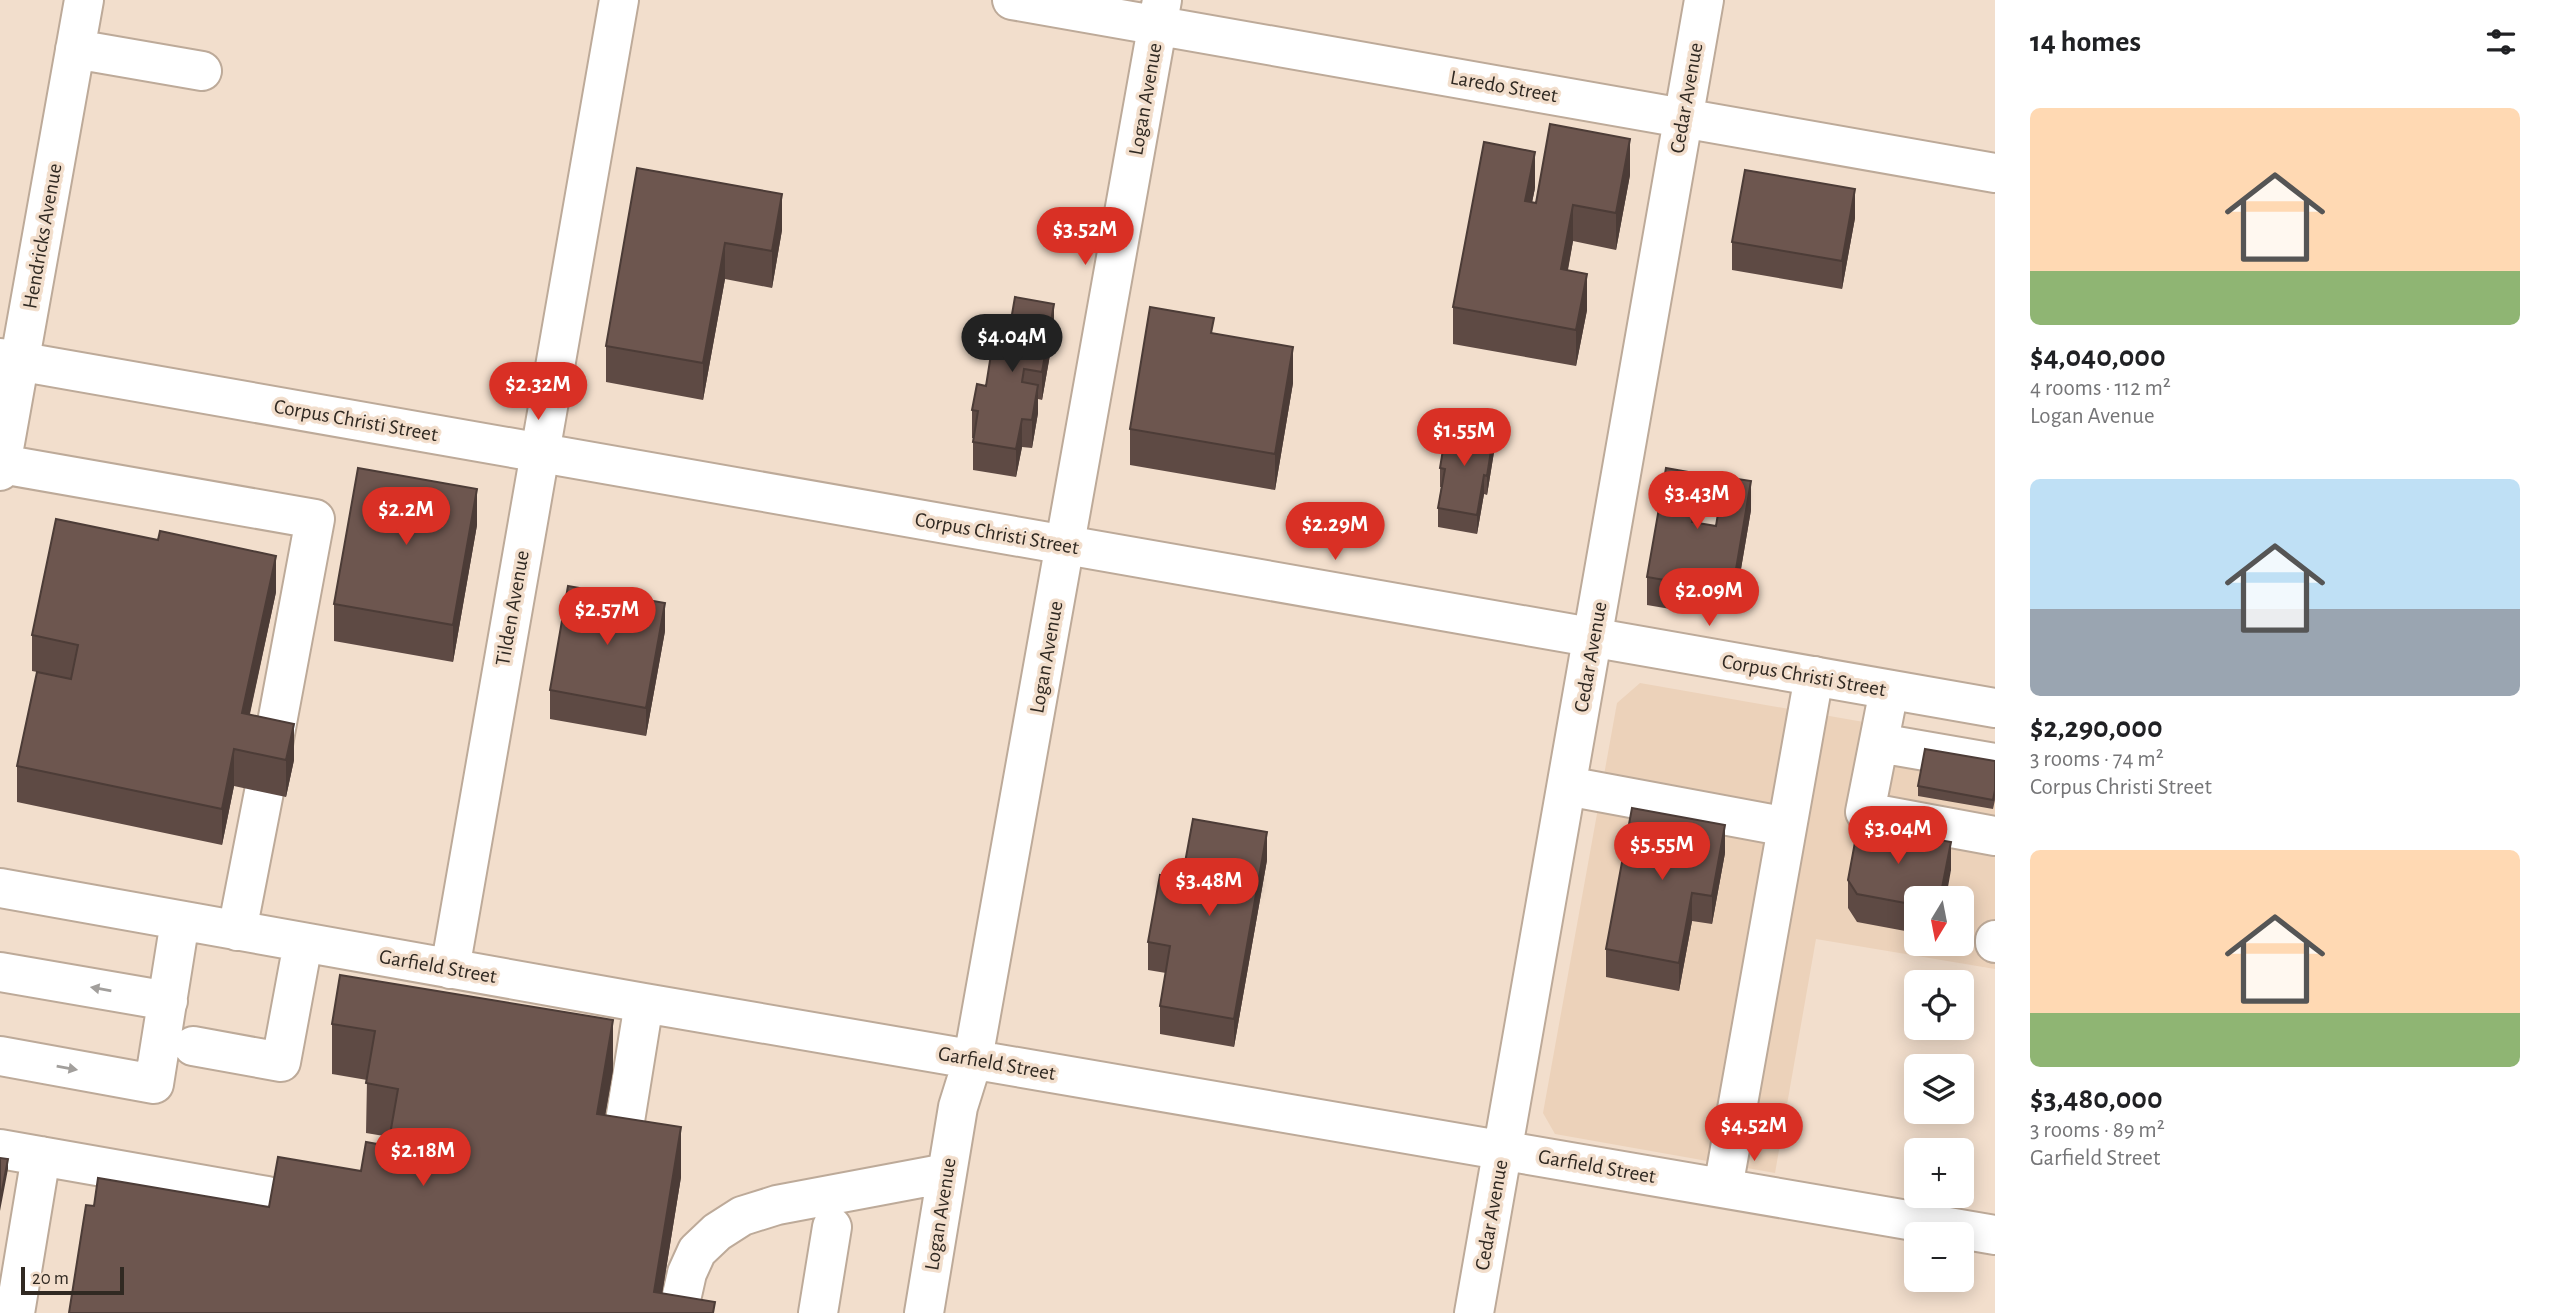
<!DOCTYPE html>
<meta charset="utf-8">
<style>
:root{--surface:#fff;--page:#f2f2f2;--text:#202124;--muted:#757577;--accent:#d93025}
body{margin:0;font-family:"Alegreya Sans",sans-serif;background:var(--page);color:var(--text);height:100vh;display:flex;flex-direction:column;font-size:26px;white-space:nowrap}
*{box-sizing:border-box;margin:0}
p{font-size:23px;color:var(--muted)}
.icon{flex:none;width:38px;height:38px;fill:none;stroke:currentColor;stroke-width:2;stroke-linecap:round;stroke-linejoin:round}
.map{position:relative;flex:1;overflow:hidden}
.sheet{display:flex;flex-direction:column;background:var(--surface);width:560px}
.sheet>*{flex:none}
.needle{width:46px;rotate:190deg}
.controls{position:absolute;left:1904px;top:886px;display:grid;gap:14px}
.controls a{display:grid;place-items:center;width:70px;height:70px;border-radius:10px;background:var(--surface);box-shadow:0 4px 18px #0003;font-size:35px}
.scale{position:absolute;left:21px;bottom:18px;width:103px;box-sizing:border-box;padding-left:7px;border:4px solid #302922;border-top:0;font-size:19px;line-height:24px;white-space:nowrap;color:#302922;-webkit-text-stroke:5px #f2decc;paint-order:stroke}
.price{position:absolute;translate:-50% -60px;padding:0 16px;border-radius:24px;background:var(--accent);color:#fff;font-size:23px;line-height:46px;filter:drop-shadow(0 2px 4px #0008)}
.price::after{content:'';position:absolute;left:50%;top:42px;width:21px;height:16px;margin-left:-10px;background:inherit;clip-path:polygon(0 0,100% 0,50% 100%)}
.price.on{background:#222;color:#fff}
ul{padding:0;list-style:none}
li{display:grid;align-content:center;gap:14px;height:371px;padding:0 35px}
li span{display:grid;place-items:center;height:217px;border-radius:10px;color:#555}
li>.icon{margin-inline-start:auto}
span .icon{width:126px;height:126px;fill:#fffc;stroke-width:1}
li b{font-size:30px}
h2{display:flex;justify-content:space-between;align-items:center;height:84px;padding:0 35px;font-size:30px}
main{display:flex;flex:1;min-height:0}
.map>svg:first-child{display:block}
.built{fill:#ecd2ba;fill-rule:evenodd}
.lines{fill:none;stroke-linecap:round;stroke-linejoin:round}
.minor-casing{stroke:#bdaa99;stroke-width:42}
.major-casing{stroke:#bdaa99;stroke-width:42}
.minor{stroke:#fff;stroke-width:38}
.major{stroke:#fff;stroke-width:38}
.wall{fill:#5e4a44}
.shaded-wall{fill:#4c3c37}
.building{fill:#6d564f;stroke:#4c3c37;stroke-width:2}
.oneway{fill:#a29f9c}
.labels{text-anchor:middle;stroke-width:7;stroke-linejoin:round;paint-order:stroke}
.street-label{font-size:21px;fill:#302922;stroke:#f2decc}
</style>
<main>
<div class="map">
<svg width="1995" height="1313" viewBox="0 0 1995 1313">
<rect width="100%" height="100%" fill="#f2decc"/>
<path class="built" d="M1640,683L1995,745V969L1816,939L1775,1173L1555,1134L1543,1113L1617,703ZM1916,898H1962V943H1916Z"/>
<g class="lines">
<g class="minor-casing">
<path id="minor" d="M1012,0L1995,173
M75,49L202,71
M1,464L315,519L271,755
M0,471L84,0
M1889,690L1865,812L1995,836
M1879,743L1995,763
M1567,786L1787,827
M0,888L644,1003L1995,1235
M237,931L264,792
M1995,940V943
M450,969L619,0
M0,972L168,1001
M193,1046L281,1062L303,943
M0,1056L154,1084L180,921
M0,1149L267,1196
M620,1152L644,1003
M1723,1188L1814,676
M15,1313L41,1156
M678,1313L687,1273L697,1251L717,1232L742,1216L777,1205L947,1173
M818,1313L832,1227
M924,1313L958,1107L973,1059L1162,0
M1474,1313L1704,0"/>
</g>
<g class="major-casing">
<path id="major" d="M0,358L1995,708"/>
</g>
<use href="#minor" class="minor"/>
<use href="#major" class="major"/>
</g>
<path class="wall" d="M637,168L782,230L772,288L725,279L703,400L606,382V346Z
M1630,175L1616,250L1573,241L1568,270L1587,310L1576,366L1453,344V307L1535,188L1532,202L1536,203Z
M1855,218L1842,289L1732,270V242Z
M1054,332L1042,400L1038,399V413L1032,448L1022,447L1016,477L973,470V438H972V410L986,386Z
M1214,333L1293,383L1275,490L1130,465V429Z
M1494,452L1487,495L1484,494L1477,534L1438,527V508L1441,487H1440V468Z
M1700,502L1696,523L1716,526L1751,510L1734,610L1684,601L1682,611L1647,605V577Z
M477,525L453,662L334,641V604Z
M276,592L250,714L294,760L286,797L234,786L222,845L17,802V766L37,672L32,671V635Z
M665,631L646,736L550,719V690Z
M1995,761V800L1993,809L1918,796V786Z
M1725,853L1712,924L1692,921L1679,991L1606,977V949Z
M1267,860L1234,1047L1160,1034V1006L1166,973L1148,970V942Z
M1951,870L1916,898V933L1857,922L1848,908V880Z
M332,1024L613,1070L605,1115L681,1177L662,1294L715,1313L94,1206L269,1207L361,1171L388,1146L390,1137L366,1133L367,1080L332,1074Z"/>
<path class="shaded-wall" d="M1630,139V175L1616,250V213Z
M1535,152V188L1525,237V201Z
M1855,189V218L1842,289V261Z
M782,194V230L772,288V251Z
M1573,205V241L1561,305V269Z
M725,243V279L703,400V363Z
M1587,274V310L1576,366V330Z
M1054,304V332L1042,400V372Z
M1293,347V383L1275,490V454Z
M1038,385V413L1032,448V420Z
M1022,419V447L1016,477V449Z
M1494,432V452L1487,495V476Z
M1700,474V502L1692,550V522Z
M1484,475V494L1477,534V515Z
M1751,481V510L1734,610V581Z
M477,489V525L453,662V625Z
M276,556V592L242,749V713Z
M1684,573V601L1682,611V583Z
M665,603V631L646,736V708Z
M294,724V760L286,797V760Z
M234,749V786L222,845V809Z
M1725,825V853L1712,924V896Z
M1267,832V860L1234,1047V1019Z
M1951,842V870L1946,898H1940Z
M1692,893V921L1679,991V963Z
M613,1020V1070L597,1163V1114Z
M681,1127V1177L659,1313L654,1292Z
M8,1159V1169L0,1211V1201Z"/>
<path class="building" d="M1550,124L1630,139L1616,213L1573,205L1561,269L1587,274L1576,330L1453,307L1484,142L1535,152L1525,201L1536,203Z
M637,168L782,194L772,251L725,243L703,363L606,346Z
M1745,170L1855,189L1842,261L1732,242Z
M1015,297L1054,304L1042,372L1024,369L1022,382L1038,385L1032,420L1022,419L1016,449L973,442L978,411L972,410L977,384L986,386L996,323L1010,326Z
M1150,307L1214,318L1211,333L1293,347L1275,454L1130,429Z
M1447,425L1494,432L1487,476L1484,475L1477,515L1438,508L1445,469L1440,468Z
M358,468L477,489L453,625L334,604Z
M1666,468L1700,474L1692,522L1716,526L1724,477L1751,481L1734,581L1684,573L1682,583L1647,577Z
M56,519L158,540L160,531L276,556L242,713L294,724L286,760L234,749L222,809L17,766L37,672L71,679L78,645L32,635Z
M568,586L665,603L646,708L550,690Z
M1925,749L1995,761V790L1993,800L1918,786Z
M1632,808L1725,825L1712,896L1692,893L1679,963L1606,949Z
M1193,819L1267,832L1234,1019L1160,1006L1170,946L1148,942L1160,875L1182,879Z
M1858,826L1951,842L1940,898H1916V905L1857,894L1848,880Z
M340,975L613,1020L597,1114L681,1127L654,1292L715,1302L713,1313H69L86,1205L94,1206L98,1178L269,1207L278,1157L361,1171L366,1142L388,1146L398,1089L366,1083L375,1031L332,1024Z
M0,1158L8,1159L0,1201Z"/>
<defs><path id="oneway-solid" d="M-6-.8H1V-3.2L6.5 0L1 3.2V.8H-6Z" transform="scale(1.75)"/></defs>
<g class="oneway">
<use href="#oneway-solid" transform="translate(101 989) rotate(-170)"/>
<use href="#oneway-solid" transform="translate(67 1068) rotate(10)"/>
</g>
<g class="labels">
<g class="street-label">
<text transform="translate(1504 86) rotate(10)" y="7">Laredo Street</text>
<text transform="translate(1686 98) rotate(-80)" y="7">Cedar Avenue</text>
<text transform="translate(1145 99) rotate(-80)" y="7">Logan Avenue</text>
<text transform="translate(42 236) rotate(-80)" y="7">Hendricks Avenue</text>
<text transform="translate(356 420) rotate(10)" y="7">Corpus Christi Street</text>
<text transform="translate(997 533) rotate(10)" y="7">Corpus Christi Street</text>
<text transform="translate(512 608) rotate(-80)" y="7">Tilden Avenue</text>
<text transform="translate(1046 657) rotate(-80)" y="7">Logan Avenue</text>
<text transform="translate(1590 657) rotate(-80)" y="7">Cedar Avenue</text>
<text transform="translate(1804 675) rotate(10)" y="7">Corpus Christi Street</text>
<text transform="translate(438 966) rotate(10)" y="7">Garfield Street</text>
<text transform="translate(997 1063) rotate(10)" y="7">Garfield Street</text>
<text transform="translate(1597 1166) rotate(10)" y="7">Garfield Street</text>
<text transform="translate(940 1214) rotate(-81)" y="7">Logan Avenue</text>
<text transform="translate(1491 1215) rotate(-80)" y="7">Cedar Avenue</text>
</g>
</g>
</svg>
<div class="controls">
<a><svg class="needle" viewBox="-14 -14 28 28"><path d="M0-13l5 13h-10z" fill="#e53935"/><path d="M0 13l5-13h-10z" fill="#757577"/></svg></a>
<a><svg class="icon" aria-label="locate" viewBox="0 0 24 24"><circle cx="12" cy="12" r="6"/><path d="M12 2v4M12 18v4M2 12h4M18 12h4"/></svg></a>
<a><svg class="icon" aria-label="layers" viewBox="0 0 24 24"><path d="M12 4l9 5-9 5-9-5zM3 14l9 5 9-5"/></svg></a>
<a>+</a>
<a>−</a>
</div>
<div class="scale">20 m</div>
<b class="price" style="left:1085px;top:267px">$3.52M</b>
<b class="price on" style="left:1012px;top:374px">$4.04M</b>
<b class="price" style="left:538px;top:422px">$2.32M</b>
<b class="price" style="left:1464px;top:468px">$1.55M</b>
<b class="price" style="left:1697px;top:531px">$3.43M</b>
<b class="price" style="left:406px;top:547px">$2.2M</b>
<b class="price" style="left:1335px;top:562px">$2.29M</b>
<b class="price" style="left:1709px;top:628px">$2.09M</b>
<b class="price" style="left:607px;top:647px">$2.57M</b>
<b class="price" style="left:1898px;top:866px">$3.04M</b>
<b class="price" style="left:1662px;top:882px">$5.55M</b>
<b class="price" style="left:1209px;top:918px">$3.48M</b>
<b class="price" style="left:1754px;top:1163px">$4.52M</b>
<b class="price" style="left:423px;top:1188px">$2.18M</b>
</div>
<section class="sheet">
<h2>14 homes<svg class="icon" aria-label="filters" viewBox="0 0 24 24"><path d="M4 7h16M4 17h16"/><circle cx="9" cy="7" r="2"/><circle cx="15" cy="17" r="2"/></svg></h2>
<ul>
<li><span style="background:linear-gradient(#ffd9b3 75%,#8fb573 0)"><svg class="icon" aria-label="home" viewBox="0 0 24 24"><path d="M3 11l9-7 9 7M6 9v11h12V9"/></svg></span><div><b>$4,040,000</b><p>4 rooms · 112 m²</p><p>Logan Avenue</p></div></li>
<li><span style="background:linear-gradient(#bfe0f5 60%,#9aa5b1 0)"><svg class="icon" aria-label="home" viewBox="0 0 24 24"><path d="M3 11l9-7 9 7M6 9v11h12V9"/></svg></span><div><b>$2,290,000</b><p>3 rooms · 74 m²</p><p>Corpus Christi Street</p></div></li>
<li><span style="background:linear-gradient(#ffd9b3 75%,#8fb573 0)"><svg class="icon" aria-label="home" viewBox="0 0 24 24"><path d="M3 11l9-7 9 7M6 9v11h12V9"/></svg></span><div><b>$3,480,000</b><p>3 rooms · 89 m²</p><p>Garfield Street</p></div></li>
</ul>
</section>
</main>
